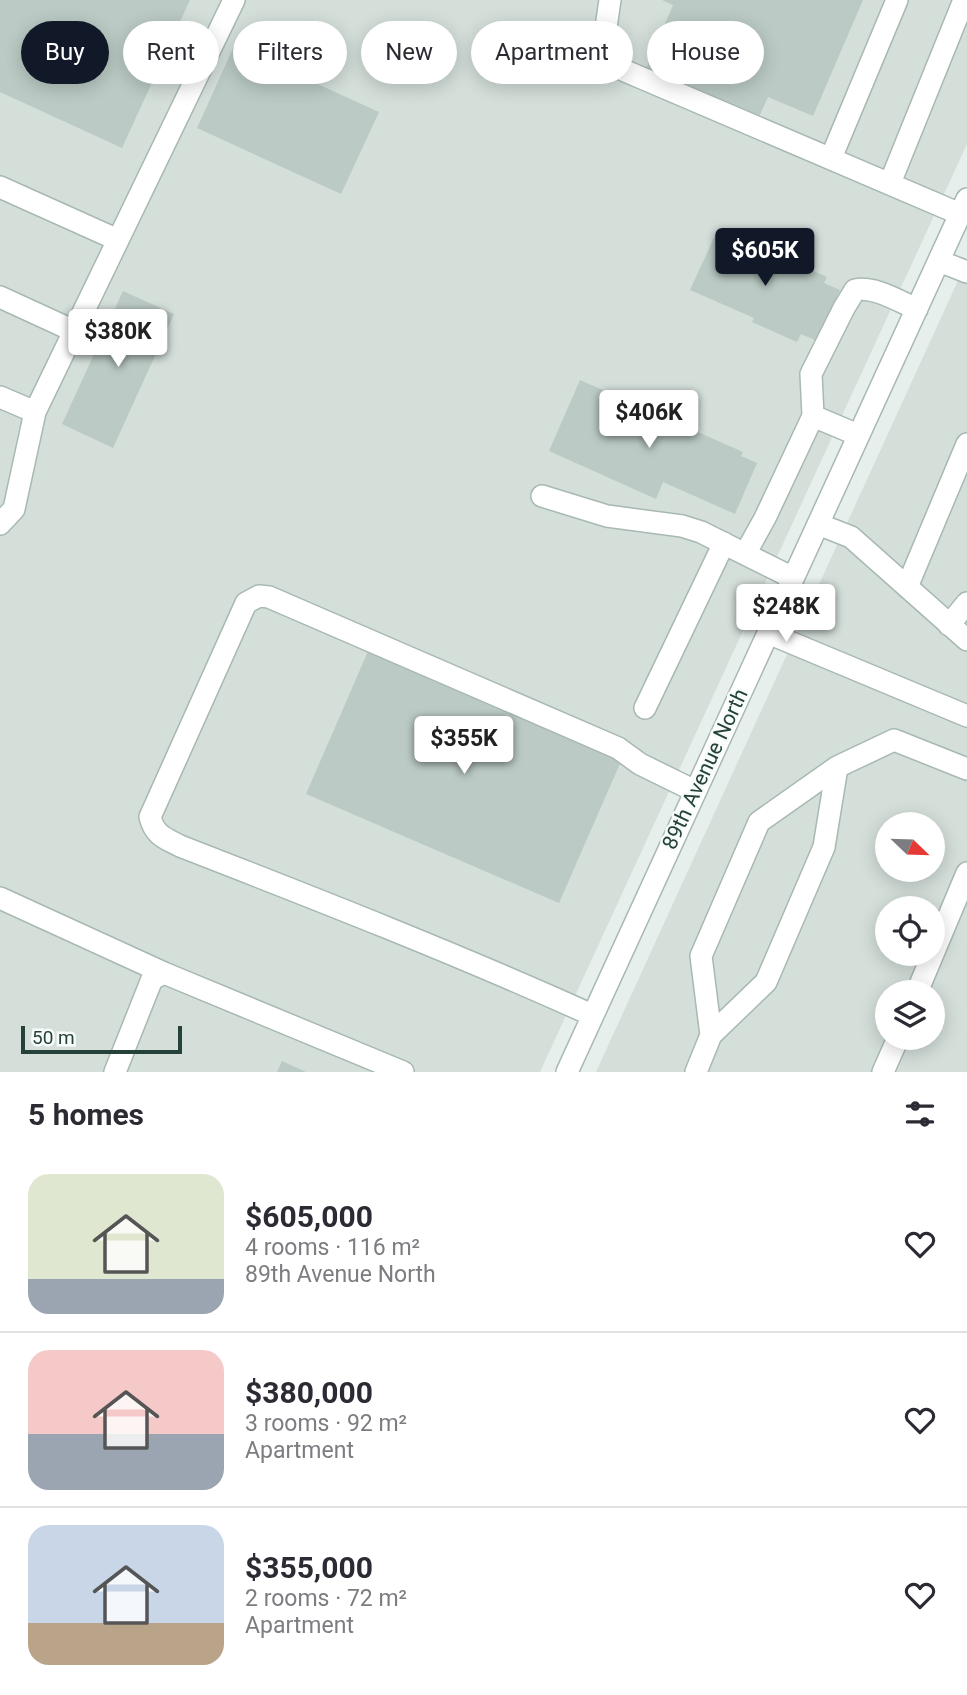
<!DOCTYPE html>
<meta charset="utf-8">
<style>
:root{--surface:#fff;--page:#f2f2f3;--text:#2b2b33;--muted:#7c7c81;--line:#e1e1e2;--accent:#111827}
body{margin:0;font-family:Roboto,sans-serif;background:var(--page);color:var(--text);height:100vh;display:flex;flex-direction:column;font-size:26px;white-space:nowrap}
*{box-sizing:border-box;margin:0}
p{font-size:23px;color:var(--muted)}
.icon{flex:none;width:38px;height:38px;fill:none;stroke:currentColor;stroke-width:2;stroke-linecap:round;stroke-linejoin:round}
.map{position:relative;height:1072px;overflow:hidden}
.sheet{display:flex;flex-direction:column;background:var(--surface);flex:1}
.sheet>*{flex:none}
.hud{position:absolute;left:21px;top:21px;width:926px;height:63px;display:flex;gap:14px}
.needle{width:46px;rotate:113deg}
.controls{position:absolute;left:875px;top:812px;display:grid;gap:14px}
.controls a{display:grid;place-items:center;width:70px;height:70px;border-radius:50%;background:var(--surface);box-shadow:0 4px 18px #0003;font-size:35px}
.scale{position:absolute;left:21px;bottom:18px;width:161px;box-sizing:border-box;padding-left:7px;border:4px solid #24423a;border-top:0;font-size:19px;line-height:24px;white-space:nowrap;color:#24423a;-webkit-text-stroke:5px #f7fbf9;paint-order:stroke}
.price{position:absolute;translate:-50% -60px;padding:0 16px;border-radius:7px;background:#fff;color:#222;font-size:23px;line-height:46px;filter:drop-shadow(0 2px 4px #0008)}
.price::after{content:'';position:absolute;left:50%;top:42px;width:21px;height:16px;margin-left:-10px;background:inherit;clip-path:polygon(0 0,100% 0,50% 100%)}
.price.current{background:var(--accent);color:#fff}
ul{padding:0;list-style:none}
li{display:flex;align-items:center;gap:21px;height:175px;padding:0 28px}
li+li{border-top:2px solid var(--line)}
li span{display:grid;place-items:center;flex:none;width:196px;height:140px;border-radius:21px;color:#555}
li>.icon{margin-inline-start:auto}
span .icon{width:84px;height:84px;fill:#fffc;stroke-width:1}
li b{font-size:30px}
h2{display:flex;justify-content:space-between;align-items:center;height:84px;padding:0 28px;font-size:30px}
.pill{padding:0 24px;border-radius:32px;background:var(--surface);box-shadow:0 4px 18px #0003;font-size:24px;line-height:63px}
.pill.current{background:var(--accent);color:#fff}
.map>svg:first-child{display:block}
.built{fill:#d4dfda;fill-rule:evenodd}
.building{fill:#bbcac4}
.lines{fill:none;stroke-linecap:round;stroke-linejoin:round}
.minor-casing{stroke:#a8b8b2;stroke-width:24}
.minor{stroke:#fff;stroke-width:21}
.labels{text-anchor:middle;stroke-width:5;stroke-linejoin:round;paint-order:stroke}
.street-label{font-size:21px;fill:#24423a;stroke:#f7fbf9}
</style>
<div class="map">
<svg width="967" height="1072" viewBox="0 0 967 1072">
<rect width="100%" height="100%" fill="#e6efeb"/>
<path class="built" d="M0,0H967V144L540,1072H0Z
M967,261V1072H596L810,604ZM887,824H933V870H887ZM887,908H933V954H887ZM887,992H933V1038H887Z"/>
<path class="building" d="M0,0H190L122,148L0,92Z
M662,0H863L813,116L768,97L759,117L646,69L673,5Z
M234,46L379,112L341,194L197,128Z
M718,229L827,277L824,283L840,290L817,341L801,334L797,342L752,322L754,318L690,290Z
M123,291L174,314L113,448L62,424Z
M580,380L743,452L741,456L757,463L735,514L663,482L656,499L549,451Z
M369,649L622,759L559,903L306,794Z
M282,1061L306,1072H277Z"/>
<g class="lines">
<g class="minor-casing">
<path id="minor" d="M610,0L604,41L623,70L960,214
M831,158L897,0
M890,183L964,0
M0,187L118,240
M939,261L967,272
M0,297L74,331
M0,397L35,412L234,0
M813,416L811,374L844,308L855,290C875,286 898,301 917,309
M542,496L607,516L682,526L701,532L793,578
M0,524L14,509L35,412
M818,524L851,537L967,640
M745,554L765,518L813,416L858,435
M907,587L967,444
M949,625L967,603
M768,633L967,716
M645,708L724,543
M0,898L164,973
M917,992L967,873
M592,1015C457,954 319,900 180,846C165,838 155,836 150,817L246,603L259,596L269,597L618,748L640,764L695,791
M711,1035L701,956L759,822L837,767L894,740L967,769
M115,1072L152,979L164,973L403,1072
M567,1072L967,199
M696,1072L711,1035L766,982L824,847L837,767
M883,1072L898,1038"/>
</g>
<use href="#minor" class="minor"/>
</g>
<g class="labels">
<g class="street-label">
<text transform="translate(705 769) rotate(-65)" y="7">89th Avenue North</text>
</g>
</g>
</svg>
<div class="controls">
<a><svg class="needle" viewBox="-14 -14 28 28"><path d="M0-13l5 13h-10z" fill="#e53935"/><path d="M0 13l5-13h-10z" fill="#7c7c81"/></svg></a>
<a><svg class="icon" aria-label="locate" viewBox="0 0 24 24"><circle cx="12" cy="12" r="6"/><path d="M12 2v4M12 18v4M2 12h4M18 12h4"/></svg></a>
<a><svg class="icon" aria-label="layers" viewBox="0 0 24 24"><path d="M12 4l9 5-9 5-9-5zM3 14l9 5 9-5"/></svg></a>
</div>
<div class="scale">50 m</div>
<b class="price current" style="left:765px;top:288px">$605K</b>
<b class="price" style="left:118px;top:369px">$380K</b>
<b class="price" style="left:649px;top:450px">$406K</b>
<b class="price" style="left:786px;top:644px">$248K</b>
<b class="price" style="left:464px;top:776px">$355K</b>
<div class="hud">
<a class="pill current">Buy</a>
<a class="pill">Rent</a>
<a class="pill">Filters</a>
<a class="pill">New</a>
<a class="pill">Apartment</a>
<a class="pill">House</a>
</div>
</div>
<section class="sheet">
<h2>5 homes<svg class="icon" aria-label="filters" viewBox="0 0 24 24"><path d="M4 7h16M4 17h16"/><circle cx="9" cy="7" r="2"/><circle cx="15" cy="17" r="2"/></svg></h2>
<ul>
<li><span style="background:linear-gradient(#dfe7d0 75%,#9aa5b1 0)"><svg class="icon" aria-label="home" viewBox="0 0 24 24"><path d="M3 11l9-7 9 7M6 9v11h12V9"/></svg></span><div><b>$605,000</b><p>4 rooms · 116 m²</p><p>89th Avenue North</p></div><svg class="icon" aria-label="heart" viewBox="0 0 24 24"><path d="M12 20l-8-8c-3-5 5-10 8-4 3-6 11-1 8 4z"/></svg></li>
<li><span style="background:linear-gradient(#f6c9c9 60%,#9aa5b1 0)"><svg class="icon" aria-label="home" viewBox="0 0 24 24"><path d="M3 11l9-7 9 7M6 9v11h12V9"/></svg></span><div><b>$380,000</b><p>3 rooms · 92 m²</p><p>Apartment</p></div><svg class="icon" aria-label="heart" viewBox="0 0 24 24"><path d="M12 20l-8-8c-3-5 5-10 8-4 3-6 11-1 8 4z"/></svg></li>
<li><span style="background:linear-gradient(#c9d6e8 70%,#b9a48a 0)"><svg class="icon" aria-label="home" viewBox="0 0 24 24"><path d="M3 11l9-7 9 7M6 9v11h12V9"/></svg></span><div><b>$355,000</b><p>2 rooms · 72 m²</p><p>Apartment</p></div><svg class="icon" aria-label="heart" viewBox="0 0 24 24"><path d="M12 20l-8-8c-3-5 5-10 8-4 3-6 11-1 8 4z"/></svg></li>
</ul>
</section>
